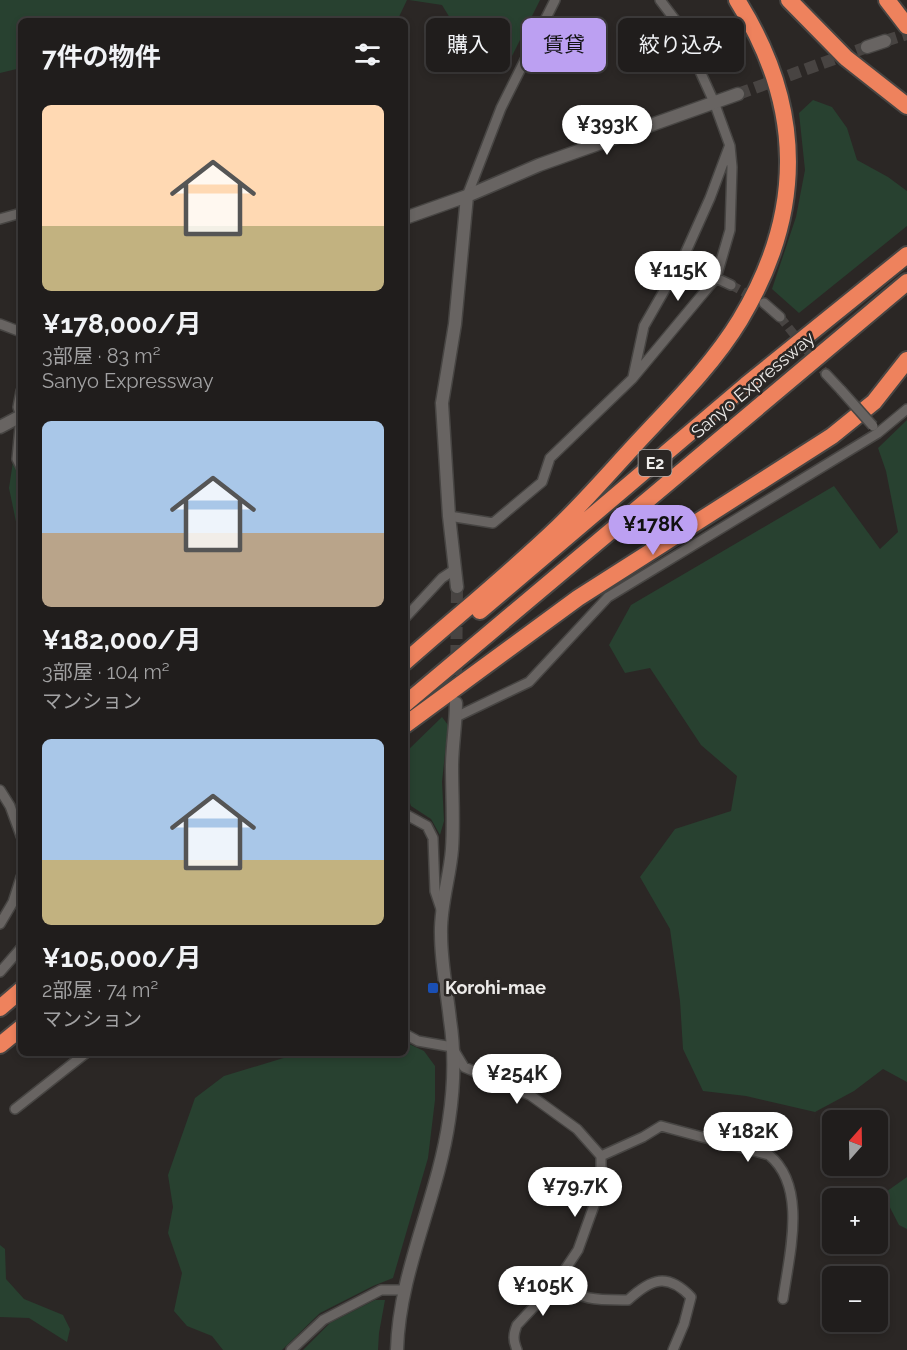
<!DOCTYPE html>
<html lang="ja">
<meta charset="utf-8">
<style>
:root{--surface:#201d1c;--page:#2d2a29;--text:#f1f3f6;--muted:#a2a2a3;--line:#3d3b3b;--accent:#bca0f2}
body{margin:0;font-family:Raleway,"Noto Sans JP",sans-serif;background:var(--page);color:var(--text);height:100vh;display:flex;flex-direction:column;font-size:22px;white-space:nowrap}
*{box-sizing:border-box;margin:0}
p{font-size:20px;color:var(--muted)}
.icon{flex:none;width:33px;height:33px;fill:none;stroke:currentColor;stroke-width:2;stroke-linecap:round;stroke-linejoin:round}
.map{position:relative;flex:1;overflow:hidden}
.side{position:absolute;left:18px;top:18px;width:390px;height:1038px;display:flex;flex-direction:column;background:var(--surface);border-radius:9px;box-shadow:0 3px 9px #0003,0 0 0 2px var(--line)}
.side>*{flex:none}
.guide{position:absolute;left:426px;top:18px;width:390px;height:54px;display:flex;gap:12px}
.needle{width:39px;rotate:20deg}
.controls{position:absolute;left:822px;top:1110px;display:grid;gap:12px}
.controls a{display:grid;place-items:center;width:66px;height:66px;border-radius:9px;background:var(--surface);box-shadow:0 3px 9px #0003,0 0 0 2px var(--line);font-size:30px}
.price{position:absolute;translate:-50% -51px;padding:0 14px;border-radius:21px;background:#fff;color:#222;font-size:20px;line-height:39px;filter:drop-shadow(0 2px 3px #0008)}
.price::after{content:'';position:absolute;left:50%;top:36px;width:18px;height:14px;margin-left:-9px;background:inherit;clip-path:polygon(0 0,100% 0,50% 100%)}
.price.current{background:var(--accent);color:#111}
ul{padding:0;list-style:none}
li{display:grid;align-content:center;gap:12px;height:318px;padding:0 24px}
li span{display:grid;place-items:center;height:186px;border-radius:9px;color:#555}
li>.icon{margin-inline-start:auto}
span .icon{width:108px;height:108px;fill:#fffc;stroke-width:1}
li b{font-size:26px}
h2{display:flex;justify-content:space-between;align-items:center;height:72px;padding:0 24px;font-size:26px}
.chip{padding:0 21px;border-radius:9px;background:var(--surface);box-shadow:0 3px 9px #0003,0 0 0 2px var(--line);font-size:21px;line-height:54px}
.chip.current{background:var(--accent);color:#111}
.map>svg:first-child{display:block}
.green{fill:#284130}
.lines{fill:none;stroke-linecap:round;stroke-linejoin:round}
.minor-tunnel{stroke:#484442;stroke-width:9;stroke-dasharray:9 4.5;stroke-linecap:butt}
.tertiary-tunnel{stroke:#484442;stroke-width:12;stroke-dasharray:12 6;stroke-linecap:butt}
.minor-casing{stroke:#474543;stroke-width:12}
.tertiary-casing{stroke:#474543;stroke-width:15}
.motorway-casing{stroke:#474543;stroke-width:20}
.minor{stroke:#686462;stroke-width:9}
.tertiary{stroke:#686462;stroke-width:12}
.motorway{stroke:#ee825d;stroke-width:16}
.minor-bridge-casing{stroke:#474543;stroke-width:12;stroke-linecap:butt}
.minor-bridge{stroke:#686462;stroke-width:9}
.transit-dot{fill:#1a4fb4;stroke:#2b2725;stroke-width:2}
.labels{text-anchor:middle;stroke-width:5;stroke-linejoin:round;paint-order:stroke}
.shield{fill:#2b2725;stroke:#b3b0ae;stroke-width:1.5}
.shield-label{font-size:16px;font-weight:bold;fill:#edebe9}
.street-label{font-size:18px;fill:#edebe9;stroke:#2b2725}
.poi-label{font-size:18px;font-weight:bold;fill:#edebe9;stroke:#2b2725;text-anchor:start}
</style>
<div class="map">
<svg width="907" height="1350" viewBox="0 0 907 1350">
<rect width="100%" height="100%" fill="#2b2725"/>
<path class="green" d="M0,0H407L397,21H21V68L0,73Z
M409,0H540L505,70L477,62L442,5Z
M813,100L832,107L847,128L857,160L888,177L907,191V226L799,313L772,289L796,217L805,170L799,113Z
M21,409V546L9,488Z
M907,420V1082L883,1069L854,1091L815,1112L746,1096L703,1091L683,1049L680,1001L670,929L640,877L675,829L731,811L737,776L701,745L650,668L625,673L609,645L631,605L834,486L880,549L898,532L886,471L878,448Z
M442,717L448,725L442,782L444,821L440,835L431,819L411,806L405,789V753Z
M405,1042L424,1051L435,1066V1100L428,1158L393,1278L373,1286L320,1313L282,1350H223L212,1336L187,1326L174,1311L182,1273L168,1233L173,1207L168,1175L195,1098L224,1076L290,1056L301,1053H405Z
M907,1177V1229L899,1225L883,1194Z
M0,1245L5,1249L6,1279L24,1299L63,1315L70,1329L67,1342L29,1318L0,1317Z
M375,1300H385L379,1333L378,1350H303L330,1323Z"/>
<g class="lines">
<path class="minor-tunnel" d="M731,285L764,303
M780,317L826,374"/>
<path class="tertiary-tunnel" d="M885,41L907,34
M738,94L867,47
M456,693L457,587"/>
<g class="minor-casing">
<path id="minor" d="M467,196L501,108L555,0
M0,219L21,213
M716,278L731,285
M764,303L780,317
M0,324L21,332
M826,374L841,390
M633,377L644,326L684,256L710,198L729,147
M21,391L18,407L21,416
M21,416L17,459L21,467
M449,516L493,523L542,482L550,458L632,379L716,278L730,230L732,167L730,146L714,102L679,25L660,0
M405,618L442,578L454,570
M456,717L529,682L608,597L878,433L907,409
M0,790L10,806L21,836
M405,814L427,826L433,838L435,891L441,909
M0,924L13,902L21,877
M0,972L21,948
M405,1034L418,1041L452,1047L464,1067L530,1095L577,1129L601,1156V1175L596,1200L578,1250L556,1283L517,1325C513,1335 513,1340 517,1350
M15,1109L86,1053
M601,1156L643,1137L661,1126L769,1155C808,1187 789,1255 783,1299
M556,1283C584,1301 596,1300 628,1300C651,1279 667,1272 691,1297L684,1324L673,1350
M291,1350L323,1320L381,1290H405"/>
</g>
<g class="tertiary-casing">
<path id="tertiary" d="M867,47L885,41
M405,218L467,196L539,165L738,94
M0,427L21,416
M457,587L449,516L442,403L455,324L467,196
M397,1350C399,1271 438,1198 449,1120C454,1087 455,1052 450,1020C447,991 441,964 441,934C440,905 450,877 452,849C454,821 452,794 452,767C452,746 456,724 456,703"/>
</g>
<g class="motorway-casing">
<path id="motorway" d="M789,0L846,58L907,106
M887,0L907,26
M480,611L746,385L907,255
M405,662C456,617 509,574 558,527C585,501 610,472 635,445C672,405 712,366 740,320C805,212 804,106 737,0
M405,704L907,282
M405,725L578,598L832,436L874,402L907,360
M0,1008L21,990
M0,1045L21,1028"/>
</g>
<use href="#minor" class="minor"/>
<use href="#tertiary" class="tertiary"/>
<use href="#motorway" class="motorway"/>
<g class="minor-bridge-casing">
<path id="minor-bridge" d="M841,390L873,426"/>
</g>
<use href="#minor-bridge" class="minor-bridge"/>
</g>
<rect class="transit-dot" x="427" y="982" width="12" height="12" rx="3"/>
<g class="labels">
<rect class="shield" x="638.5" y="450" width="33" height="26" rx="4.5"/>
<g class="shield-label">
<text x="655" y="469">E2</text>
</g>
<g class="street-label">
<text transform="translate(753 385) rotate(-40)" y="6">Sanyo Expressway</text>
</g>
<g class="poi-label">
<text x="445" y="994">Korohi-mae</text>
</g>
</g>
</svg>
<div class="controls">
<a><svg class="needle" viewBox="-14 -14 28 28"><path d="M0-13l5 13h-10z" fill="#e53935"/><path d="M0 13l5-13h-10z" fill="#a2a2a3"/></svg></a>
<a>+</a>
<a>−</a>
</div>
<b class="price" style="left:607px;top:156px">¥393K</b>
<b class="price" style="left:678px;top:302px">¥115K</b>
<b class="price current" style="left:653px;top:556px">¥178K</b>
<b class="price" style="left:517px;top:1105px">¥254K</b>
<b class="price" style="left:748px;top:1163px">¥182K</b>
<b class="price" style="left:575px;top:1218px">¥79.7K</b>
<b class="price" style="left:543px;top:1317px">¥105K</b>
<div class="guide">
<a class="chip">購入</a>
<a class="chip current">賃貸</a>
<a class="chip">絞り込み</a>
</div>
<section class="side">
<h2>7件の物件<svg class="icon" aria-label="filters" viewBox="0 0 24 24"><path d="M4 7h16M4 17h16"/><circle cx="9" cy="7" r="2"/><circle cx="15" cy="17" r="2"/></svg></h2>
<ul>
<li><span style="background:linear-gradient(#ffd9b3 65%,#c2b280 0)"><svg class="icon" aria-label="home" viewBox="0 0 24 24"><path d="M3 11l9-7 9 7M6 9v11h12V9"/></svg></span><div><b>¥178,000/月</b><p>3部屋 · 83 m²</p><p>Sanyo Expressway</p></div></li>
<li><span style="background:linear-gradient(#a9c7e8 60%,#b9a48a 0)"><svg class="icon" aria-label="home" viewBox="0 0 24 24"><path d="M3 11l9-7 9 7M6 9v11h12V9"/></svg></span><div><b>¥182,000/月</b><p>3部屋 · 104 m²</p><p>マンション</p></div></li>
<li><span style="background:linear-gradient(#a9c7e8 65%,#c2b280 0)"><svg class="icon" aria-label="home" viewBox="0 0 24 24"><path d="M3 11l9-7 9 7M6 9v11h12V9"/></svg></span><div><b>¥105,000/月</b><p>2部屋 · 74 m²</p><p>マンション</p></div></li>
</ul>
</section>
</div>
